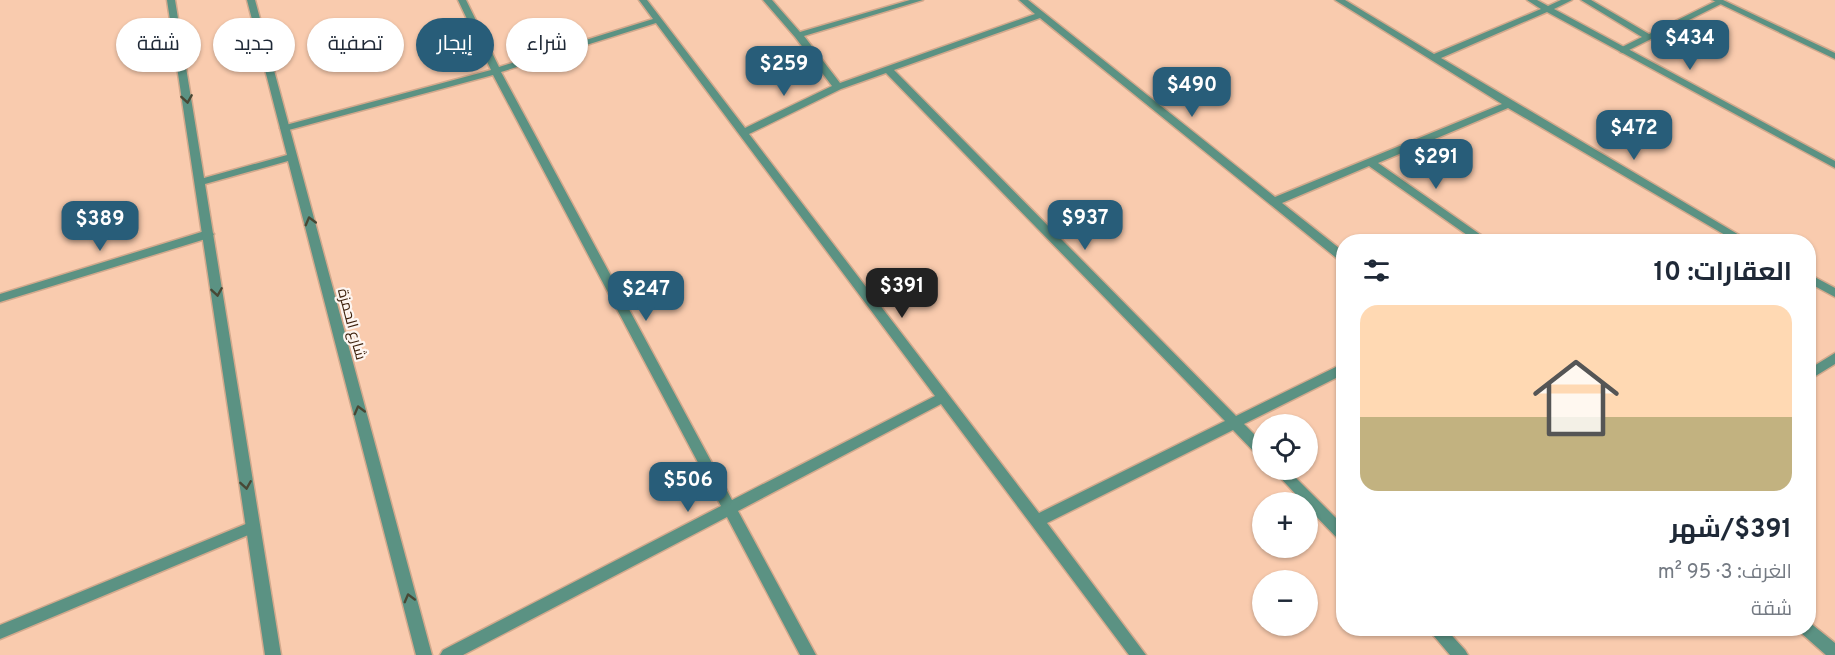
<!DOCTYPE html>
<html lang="ar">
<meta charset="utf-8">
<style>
:root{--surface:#fff;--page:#f6f6f7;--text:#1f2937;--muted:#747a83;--accent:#285d79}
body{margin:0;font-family:Overpass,Cairo,sans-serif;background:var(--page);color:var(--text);direction:rtl;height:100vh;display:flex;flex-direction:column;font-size:22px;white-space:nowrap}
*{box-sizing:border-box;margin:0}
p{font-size:20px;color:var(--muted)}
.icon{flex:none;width:33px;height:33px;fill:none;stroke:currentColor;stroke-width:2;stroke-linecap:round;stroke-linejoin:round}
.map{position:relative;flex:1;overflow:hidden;direction:ltr}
.sheet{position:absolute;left:1336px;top:234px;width:480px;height:402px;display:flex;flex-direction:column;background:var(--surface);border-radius:24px;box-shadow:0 2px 4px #0004;direction:rtl}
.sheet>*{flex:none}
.hud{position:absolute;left:18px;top:18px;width:570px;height:54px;direction:rtl;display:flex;gap:12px}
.tools{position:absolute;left:1252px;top:414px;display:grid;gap:12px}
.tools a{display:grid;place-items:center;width:66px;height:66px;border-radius:50%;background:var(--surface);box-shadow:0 2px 4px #0004;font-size:30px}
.price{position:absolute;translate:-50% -51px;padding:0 14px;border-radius:12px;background:var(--accent);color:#fff;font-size:20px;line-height:39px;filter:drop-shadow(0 2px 3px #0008)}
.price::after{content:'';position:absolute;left:50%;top:36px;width:18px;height:14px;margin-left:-9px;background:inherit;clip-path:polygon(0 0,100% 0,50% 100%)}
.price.on{background:#222;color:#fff}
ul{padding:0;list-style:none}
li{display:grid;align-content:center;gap:12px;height:318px;padding:0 24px}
li span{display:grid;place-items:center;height:186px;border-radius:18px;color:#555}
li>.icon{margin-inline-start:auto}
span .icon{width:108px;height:108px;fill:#fffc;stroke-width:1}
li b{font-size:26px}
h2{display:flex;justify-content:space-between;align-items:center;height:72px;padding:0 24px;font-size:26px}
.pill{padding:0 21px;border-radius:27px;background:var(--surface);box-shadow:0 2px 4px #0004;font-size:21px;line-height:54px}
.pill.on{background:var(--accent);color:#fff}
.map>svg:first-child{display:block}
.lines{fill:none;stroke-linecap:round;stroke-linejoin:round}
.service-casing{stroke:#d3a98d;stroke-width:3}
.minor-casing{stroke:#d3a98d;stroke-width:3}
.tertiary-casing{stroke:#d3a98d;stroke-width:3}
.service{fill:#5b9283;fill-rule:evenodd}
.minor{fill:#5b9283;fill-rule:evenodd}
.tertiary{fill:#5b9283;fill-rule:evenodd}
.oneway{stroke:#484835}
.labels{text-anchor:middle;stroke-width:4.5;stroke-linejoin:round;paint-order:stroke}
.street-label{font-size:15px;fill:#3d200b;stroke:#fdf5f0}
</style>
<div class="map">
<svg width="1835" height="655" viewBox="0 0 1835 655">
<rect width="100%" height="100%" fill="#f9cbae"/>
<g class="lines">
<g class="service-casing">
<path id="service" d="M1581,0H1591L1649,34L1718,0L1725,2L1623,53L1620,52V48L1642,37Z"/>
</g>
<g class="minor-casing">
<path id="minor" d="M458,0H466L499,67L653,19L639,0H647L745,128L832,86L795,37L763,0H772L800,32L910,0H923L804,36L840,83L1035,14L1019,0H1028L1275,197L1502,104L1335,0H1345L1434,54L1541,9L1527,0H1537L1548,6L1561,0H1572L1554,9L1835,161V168L1547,12L1441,58L1751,242H1737L1508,108L1378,163L1491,242H1477L1369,166L1282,203L1344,252V262L1340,261L1040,18L894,70L1236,416L1344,363V374L1244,424L1263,443V457L1258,456L1233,430L1047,523L1146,655H1129L941,404L738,511L816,655H800L727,517L463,655H440L443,650L721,506L493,75L285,131L280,128L282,126L491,70ZM656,23L935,396L732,500L501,72ZM886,73L1225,421L1039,513L749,134L841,89Z
M1712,0H1723L1835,53V59Z
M208,230L214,234L212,237L0,302V294Z
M1809,274L1835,288V297L1809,283Z
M1835,353V364L1809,380V369Z
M1273,470H1288L1344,526V542L1339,540L1308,508V502H1303Z
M253,521L258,523L260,527L258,531L0,639V625Z
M1809,622L1835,643V655H1826L1801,633L1799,628H1809Z
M1427,628H1445L1465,650L1468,655H1450Z"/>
</g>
<g class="tertiary-casing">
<path id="tertiary" d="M167,0H175L204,178L287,155L247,0H255L432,655H416L288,161L205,184L281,655H265Z"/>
</g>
<use href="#service" class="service"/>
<use href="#minor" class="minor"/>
<use href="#tertiary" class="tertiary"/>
</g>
<defs><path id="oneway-chevron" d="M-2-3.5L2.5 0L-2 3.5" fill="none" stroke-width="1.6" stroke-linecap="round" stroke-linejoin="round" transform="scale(1.5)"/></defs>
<g class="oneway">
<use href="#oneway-chevron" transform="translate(187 99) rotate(81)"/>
<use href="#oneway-chevron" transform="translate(310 221) rotate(-105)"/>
<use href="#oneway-chevron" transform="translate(217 292) rotate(81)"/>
<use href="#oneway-chevron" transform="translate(359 410) rotate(-105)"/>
<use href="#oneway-chevron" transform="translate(246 485) rotate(81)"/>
<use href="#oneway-chevron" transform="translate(409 598) rotate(-105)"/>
</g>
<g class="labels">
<g class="street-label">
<text transform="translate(352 324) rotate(75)" y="5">شارع الحمزة</text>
</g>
</g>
</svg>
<div class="tools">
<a><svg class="icon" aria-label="locate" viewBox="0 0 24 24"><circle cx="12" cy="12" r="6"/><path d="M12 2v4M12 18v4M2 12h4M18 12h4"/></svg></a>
<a>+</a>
<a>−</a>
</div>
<b class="price" style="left:1690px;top:71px">$434</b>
<b class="price" style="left:784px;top:97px">$259</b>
<b class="price" style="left:1192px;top:118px">$490</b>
<b class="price" style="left:1634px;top:161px">$472</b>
<b class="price" style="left:1436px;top:190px">$291</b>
<b class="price" style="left:1085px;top:251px">$937</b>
<b class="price" style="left:100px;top:252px">$389</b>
<b class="price on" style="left:902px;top:319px">$391</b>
<b class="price" style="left:646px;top:322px">$247</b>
<b class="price" style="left:688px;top:513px">$506</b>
<div class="hud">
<a class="pill">شراء</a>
<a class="pill on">إيجار</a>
<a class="pill">تصفية</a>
<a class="pill">جديد</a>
<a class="pill">شقة</a>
</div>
<section class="sheet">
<h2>العقارات: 10<svg class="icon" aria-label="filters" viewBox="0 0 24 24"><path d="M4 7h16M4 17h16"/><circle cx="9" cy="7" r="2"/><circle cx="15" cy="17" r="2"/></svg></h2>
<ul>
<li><span style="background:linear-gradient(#ffd9b3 60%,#c2b280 0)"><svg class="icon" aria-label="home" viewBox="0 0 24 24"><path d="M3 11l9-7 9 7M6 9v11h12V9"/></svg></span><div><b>$391/شهر</b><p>الغرف: 3 · 95 m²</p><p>شقة</p></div></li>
</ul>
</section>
</div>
